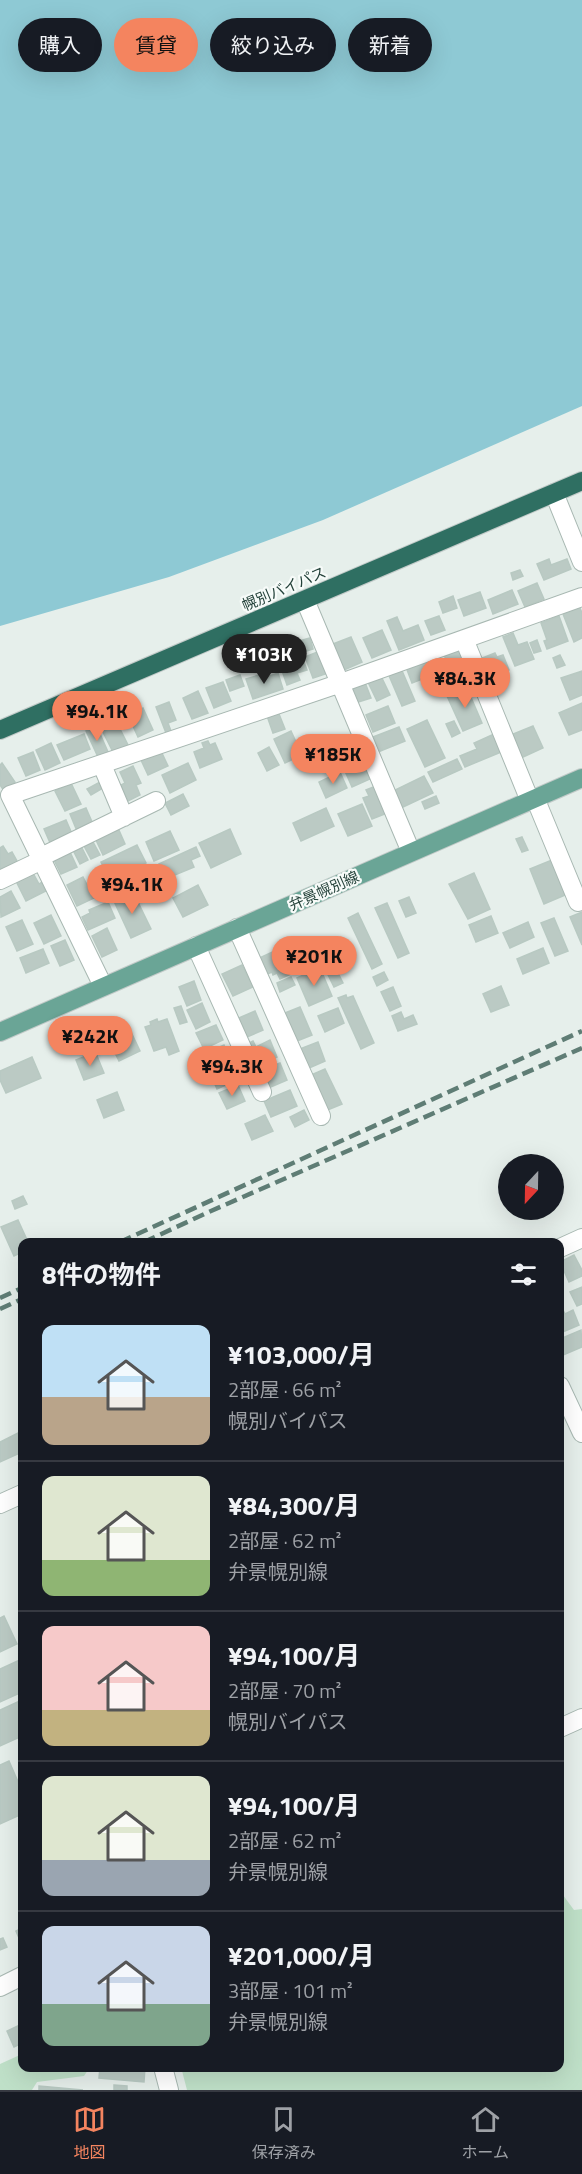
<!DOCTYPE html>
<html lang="ja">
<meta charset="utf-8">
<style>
:root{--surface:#171b24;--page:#20242c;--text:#f1f3f6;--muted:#9ea1a6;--line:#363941;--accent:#f4845f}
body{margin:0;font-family:"Titillium Web","Noto Sans JP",sans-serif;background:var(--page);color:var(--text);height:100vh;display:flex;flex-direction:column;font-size:22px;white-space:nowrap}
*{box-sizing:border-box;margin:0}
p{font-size:20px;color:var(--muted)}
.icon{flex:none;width:33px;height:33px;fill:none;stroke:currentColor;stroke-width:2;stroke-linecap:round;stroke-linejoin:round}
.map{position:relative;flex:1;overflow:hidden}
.details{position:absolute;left:18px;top:1238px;width:546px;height:834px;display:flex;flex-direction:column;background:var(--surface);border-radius:12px;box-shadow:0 6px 24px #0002}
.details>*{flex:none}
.top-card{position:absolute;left:18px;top:18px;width:546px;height:54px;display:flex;gap:12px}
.needle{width:39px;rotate:202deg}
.buttons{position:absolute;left:498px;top:1154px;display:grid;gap:12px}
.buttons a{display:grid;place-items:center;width:66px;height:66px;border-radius:50%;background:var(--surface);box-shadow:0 6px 24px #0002;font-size:30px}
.price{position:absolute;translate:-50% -51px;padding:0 14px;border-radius:21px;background:var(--accent);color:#111;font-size:20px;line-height:39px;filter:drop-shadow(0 2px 3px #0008)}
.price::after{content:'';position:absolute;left:50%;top:36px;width:18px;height:14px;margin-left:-9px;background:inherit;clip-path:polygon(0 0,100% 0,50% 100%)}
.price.active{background:#222;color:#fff}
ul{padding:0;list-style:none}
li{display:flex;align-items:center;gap:18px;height:150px;padding:0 24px}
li+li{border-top:2px solid var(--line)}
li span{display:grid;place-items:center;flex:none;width:168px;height:120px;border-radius:12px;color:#555}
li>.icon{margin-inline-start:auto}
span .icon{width:72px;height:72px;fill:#fffc;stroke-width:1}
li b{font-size:26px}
h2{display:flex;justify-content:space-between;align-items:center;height:72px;padding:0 24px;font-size:26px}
.chip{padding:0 21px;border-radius:27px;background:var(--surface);box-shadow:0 6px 24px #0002;font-size:21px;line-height:54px}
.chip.active{background:var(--accent);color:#111}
.menu{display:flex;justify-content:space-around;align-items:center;height:84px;border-top:2px solid var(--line);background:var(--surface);font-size:16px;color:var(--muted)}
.menu a{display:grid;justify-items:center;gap:3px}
.menu .active{color:var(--accent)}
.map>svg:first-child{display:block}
.green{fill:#bfe0c8}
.water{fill:#8ec9d4}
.building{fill:#bbcac4;stroke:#b8c9c2;stroke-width:1.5}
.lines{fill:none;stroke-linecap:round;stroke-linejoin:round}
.minor-casing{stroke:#a8b8b2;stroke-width:20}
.major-casing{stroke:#c2cac8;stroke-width:20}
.highway-casing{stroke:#c2cac8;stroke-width:20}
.minor{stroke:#fff;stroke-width:18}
.major{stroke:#6aa596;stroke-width:18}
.highway{stroke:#2f6f62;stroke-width:18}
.rail{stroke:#5f7d75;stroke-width:4.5;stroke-dasharray:12 6;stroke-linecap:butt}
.labels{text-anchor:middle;stroke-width:4.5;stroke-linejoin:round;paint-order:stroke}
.street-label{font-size:15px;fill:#24423a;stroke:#f7fbf9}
</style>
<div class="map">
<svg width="582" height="2090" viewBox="0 0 582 2090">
<rect width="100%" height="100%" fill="#e6efeb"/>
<path class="green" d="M560,1891L574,1910L582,1909V2090H187L181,2067H560Z
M22,2054V2067H90L84,2076L37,2082L32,2090H0V2064Z"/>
<path class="water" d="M0,0H582V406L323,520L169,577L0,626Z"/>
<path class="building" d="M549,559L551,565L567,559L571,569L544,580L537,564Z
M520,570L523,576L513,580L511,573Z
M537,583L544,599L525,607L518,591Z
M512,590L518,604L493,614L488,600Z
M480,592L486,608L464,616L458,600Z
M453,596L457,608L443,613L439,602Z
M580,608L582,613V638L574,642L563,614Z
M439,616L445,630L431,635L425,621Z
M559,616L568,641L547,649L544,641L547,640L541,623Z
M397,617L403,631L418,625L424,640L399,650L387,621Z
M382,630L391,650L372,658L363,638Z
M513,633L518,645L527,642L534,659L515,666L503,637Z
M351,637L362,662L344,670L333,644Z
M310,638L313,649L303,652L299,641Z
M537,640L541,651L534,653L530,643Z
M259,648L261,657L246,660L244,651Z
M460,648L470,670L454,677L444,655Z
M320,651L328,673L313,678L305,657Z
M495,653L497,657L503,655L509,670L502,674L504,679L491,684L480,659Z
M560,655L565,665L557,668L553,658Z
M302,657L307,670L297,673L300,680L287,685L280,665Z
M426,660L432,675L412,683L406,667Z
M400,666L415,701L402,706L387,671Z
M582,671V695L570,700L561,678Z
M266,673L267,677L278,673L283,689L253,699L246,679Z
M380,674L390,695L377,701L367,680Z
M240,675L244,686L230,691L226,680Z
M364,680L371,698L355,703L348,686Z
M223,682L231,701L214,708L206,688Z
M467,688L482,723L463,731L447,696Z
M198,691L208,713L192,719L183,698Z
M169,702L176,720L168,723L171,731L166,733L156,707Z
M582,703V730L569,735L559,713Z
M388,706L395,723L373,732L366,715Z
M143,708L153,730L138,737L128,715Z
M277,709L285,729L273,733L266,713Z
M115,719L128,745L113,752L100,726Z
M427,720L445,758L425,767L407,729Z
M454,721L460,733L452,737L446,724Z
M533,726L543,748L521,758L511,735Z
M97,727L108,752L98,757L86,731Z
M399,727L405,741L378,752L373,737Z
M291,731L302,755L285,763L274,739Z
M84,734L90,749L64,760L57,745Z
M494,734L501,752L465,767L460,756L477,749L474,743Z
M208,741L210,745L215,743L222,759L200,768L194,752L204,748L202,743Z
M51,743L60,763L45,770L36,750Z
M269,747L279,765L267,771L258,753Z
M161,751L168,766L148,775L141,760Z
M33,752L40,770L26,776L18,758Z
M457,759L462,769L433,782L428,772Z
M2,763L15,782L4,791L0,785V765Z
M188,763L196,780L170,793L162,775Z
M362,763L370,779L352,787L345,771Z
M133,766L141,783L136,785L140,795L128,801L121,785L125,783L120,772Z
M340,772L347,788L326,798L319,782Z
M424,776L433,793L401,808L393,791Z
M100,782L103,788L91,795L87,789Z
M71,783L81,804L65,811L55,791Z
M376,786L387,813L372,819L363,798L369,796L366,790Z
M183,794L189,806L171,815L165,803Z
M436,796L439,803L425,809L422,802Z
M362,804L372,826L348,836L338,814Z
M86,808L93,824L77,831L70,814Z
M326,808L334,826L301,841L293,823Z
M66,820L73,836L51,845L44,829Z
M118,828L125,844L103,855L95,838Z
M230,829L241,854L211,868L199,843Z
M170,831L179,850L154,861L146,842Z
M522,837L528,850L522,852L516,839Z
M92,840L100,855L91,859L83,844Z
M137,845L146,863L122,874L125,881L113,886L101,862Z
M3,846L8,854L12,852L17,861L0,870V848Z
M81,846L88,860L80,864L73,850Z
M196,847L200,856L191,860L194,867L165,879L159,864Z
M70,852L77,867L61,874L54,860Z
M552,860L565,895L544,904L530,869Z
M33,873L39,884L42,882L46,891L26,901L16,881Z
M474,873L490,909L468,919L449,884Z
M83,877L94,898L77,906L67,885Z
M198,885L208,905L183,917L173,898Z
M11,891L20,908L1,917L0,897Z
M133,892L151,929L131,938L114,901Z
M409,897L416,913L406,917L399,901Z
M108,902L115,918L88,930L82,917L90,913L89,910Z
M387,903L409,953L398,958L375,908Z
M582,912V945L570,917Z
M358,913L382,964L372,969L348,918Z
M51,915L61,936L44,944L34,923Z
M491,916L498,933L476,942L469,925Z
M554,918L568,951L555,956L541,923Z
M22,920L33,944L17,951L6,927Z
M528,922L534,937L510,948L503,933Z
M107,928L117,950L102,957L92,936Z
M65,940L74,960L60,966L51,946Z
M321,940L343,983L334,987L313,944Z
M543,948L549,963L523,974L517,959Z
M43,949L49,963L26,973L20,958Z
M279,949L291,974L280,979L277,973L273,975L272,972L265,975L257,959Z
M242,965L253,987L233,996L222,974Z
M320,968L332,996L309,1006L297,978Z
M384,972L388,980L377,986L373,977Z
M291,977L295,985L280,992L277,983Z
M194,981L201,1000L187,1006L179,987Z
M501,986L509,1005L491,1012L483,994Z
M393,987L401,1006L390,1011L381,992Z
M346,995L347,998L353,996L374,1043L361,1049L338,998Z
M202,1003L210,1022L196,1029L187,1010Z
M181,1006L187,1022L180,1024L174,1008Z
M300,1007L312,1035L297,1041L285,1013Z
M338,1008L344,1023L325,1032L318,1016Z
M255,1011L263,1030L247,1037L239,1018Z
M401,1012L404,1019L413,1015L417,1024L398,1031L392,1016Z
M157,1019L158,1022L167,1019L179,1051L169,1055L166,1047L154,1051L145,1027L151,1025L150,1022Z
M216,1025L223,1040L204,1049L196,1033Z
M131,1032L140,1051L119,1061L111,1045L125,1039L123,1035Z
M270,1040L277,1057L257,1066L247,1044L253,1041L256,1047Z
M318,1042L325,1061L309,1068L297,1050Z
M224,1045L230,1059L210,1068L204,1054Z
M86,1056L87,1060L97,1056L104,1073L84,1080L76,1060Z
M32,1057L41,1078L6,1093L0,1080V1071Z
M280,1063L287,1080L266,1089L258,1072Z
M231,1064L239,1079L217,1089L210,1073Z
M325,1069L342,1104L325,1111L309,1076Z
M238,1085L245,1101L227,1109L219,1093Z
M290,1090L297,1106L271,1117L264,1101Z
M117,1092L124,1110L104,1118L97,1100Z
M304,1110L309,1120L295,1127L290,1117Z
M265,1115L273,1131L252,1140L245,1124Z
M23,1196L27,1204L15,1209L12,1201Z
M18,1220L28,1242H22V1252L14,1256L1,1227Z
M574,1255L582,1270V1276L569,1282L560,1262Z
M582,1287V1304L577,1306L570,1292Z
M562,1308L565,1314L573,1310L579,1325L560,1333V1309Z
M581,1330L582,1347L561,1356L560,1339Z
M22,1431V1452L0,1462V1442Z
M4,1616L17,1644L0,1652V1618Z
M22,1659V1692L0,1702V1669Z
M22,1700V1736L0,1746V1710Z
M9,1761L22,1791V1814L0,1824V1765Z
M22,1928V1945L16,1931Z
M3,1938L7,1947L0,1950V1939Z
M22,2024V2043L14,2047L7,2031Z
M100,2067H145L144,2082L99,2078Z
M114,2085L127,2086V2090H114Z
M39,2086L83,2090H39Z"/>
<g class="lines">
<g class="minor-casing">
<path id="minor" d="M554,493L582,562
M305,600L411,852
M464,639L530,801
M102,765L124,817
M535,798L578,902L582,900
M41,857L156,801
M0,880L42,860
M237,928L321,1116
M196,946L262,1092
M103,986L10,795L341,683L582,597
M560,1248L582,1238
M560,1386L582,1433
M0,1504L22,1494
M560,1728L582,1718
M0,1987L22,1976
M163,2067L169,2090"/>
</g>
<g class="major-casing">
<path id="major" d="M0,1032L582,778"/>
</g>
<g class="highway-casing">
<path id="highway" d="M0,730L582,481"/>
</g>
<use href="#minor" class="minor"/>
<use href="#major" class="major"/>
<use href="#highway" class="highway"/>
<path class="rail" d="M120,1242L582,1031
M144,1242L211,1211L582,1048
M0,1298L22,1288
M0,1309L22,1299"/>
</g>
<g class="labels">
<g class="street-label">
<text transform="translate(284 589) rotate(-23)" y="5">幌別バイパス</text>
<text transform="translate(324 891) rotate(-24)" y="5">弁景幌別線</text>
</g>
</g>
</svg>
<div class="buttons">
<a><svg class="needle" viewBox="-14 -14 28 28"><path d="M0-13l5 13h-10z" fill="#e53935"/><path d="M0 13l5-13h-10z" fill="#9ea1a6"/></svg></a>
</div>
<b class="price active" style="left:264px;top:685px">¥103K</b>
<b class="price" style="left:465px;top:709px">¥84.3K</b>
<b class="price" style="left:97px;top:742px">¥94.1K</b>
<b class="price" style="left:333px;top:785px">¥185K</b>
<b class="price" style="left:132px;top:915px">¥94.1K</b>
<b class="price" style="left:314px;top:987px">¥201K</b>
<b class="price" style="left:90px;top:1067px">¥242K</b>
<b class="price" style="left:232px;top:1097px">¥94.3K</b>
<div class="top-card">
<a class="chip">購入</a>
<a class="chip active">賃貸</a>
<a class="chip">絞り込み</a>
<a class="chip">新着</a>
</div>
<section class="details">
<h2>8件の物件<svg class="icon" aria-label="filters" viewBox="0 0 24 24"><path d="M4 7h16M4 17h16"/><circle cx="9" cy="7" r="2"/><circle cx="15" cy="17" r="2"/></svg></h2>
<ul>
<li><span style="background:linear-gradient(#bfe0f5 60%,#b9a48a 0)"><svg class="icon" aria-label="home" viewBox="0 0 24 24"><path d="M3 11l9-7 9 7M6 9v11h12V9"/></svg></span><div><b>¥103,000/月</b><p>2部屋 · 66 m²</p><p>幌別バイパス</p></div></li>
<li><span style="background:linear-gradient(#dfe7d0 70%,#8fb573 0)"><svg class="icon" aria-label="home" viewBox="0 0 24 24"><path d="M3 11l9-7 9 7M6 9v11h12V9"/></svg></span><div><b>¥84,300/月</b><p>2部屋 · 62 m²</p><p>弁景幌別線</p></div></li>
<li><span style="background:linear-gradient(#f6c9c9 70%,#c2b280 0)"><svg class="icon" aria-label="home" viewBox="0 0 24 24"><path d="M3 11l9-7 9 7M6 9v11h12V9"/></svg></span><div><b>¥94,100/月</b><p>2部屋 · 70 m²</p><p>幌別バイパス</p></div></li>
<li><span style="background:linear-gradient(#dfe7d0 70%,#9aa5b1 0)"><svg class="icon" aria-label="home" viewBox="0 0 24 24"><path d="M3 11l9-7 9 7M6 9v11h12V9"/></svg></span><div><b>¥94,100/月</b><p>2部屋 · 62 m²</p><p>弁景幌別線</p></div></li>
<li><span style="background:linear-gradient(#c9d6e8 65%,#7fa58c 0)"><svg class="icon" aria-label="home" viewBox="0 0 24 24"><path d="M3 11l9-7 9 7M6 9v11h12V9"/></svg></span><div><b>¥201,000/月</b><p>3部屋 · 101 m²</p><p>弁景幌別線</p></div></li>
</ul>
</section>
</div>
<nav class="menu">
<a class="active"><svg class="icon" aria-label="map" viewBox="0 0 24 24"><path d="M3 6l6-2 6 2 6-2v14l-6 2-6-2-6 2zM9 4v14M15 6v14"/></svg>地図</a>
<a><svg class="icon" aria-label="saved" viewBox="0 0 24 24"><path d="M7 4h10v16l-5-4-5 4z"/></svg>保存済み</a>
<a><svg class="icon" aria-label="home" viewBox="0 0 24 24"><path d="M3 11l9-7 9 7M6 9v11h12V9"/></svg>ホーム</a>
</nav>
